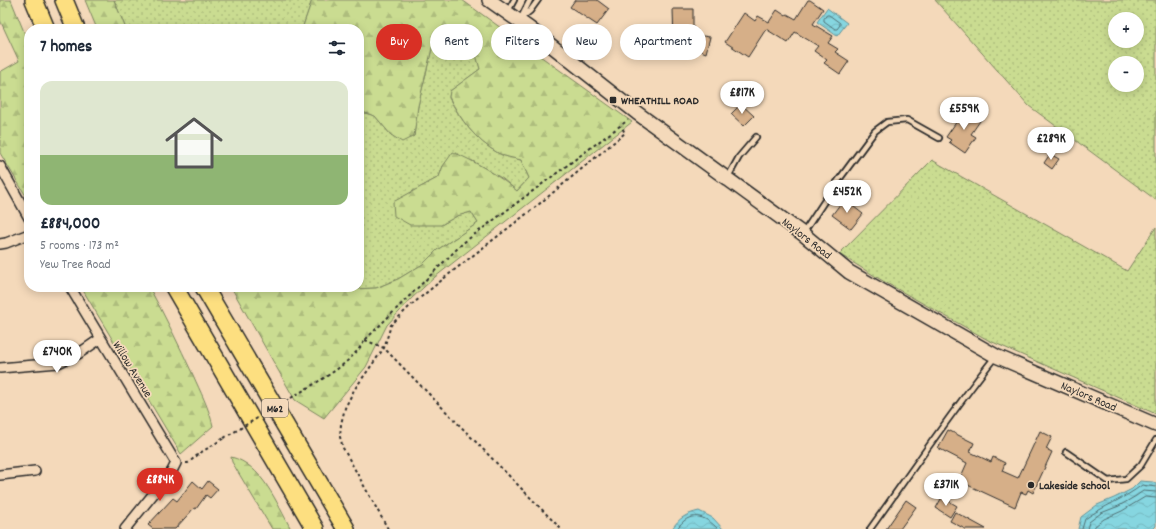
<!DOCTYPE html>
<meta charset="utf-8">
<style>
:root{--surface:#fff;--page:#f6f6f7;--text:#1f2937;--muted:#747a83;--accent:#d93025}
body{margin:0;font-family:Dekko,sans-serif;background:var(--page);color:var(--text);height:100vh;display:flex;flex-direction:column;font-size:15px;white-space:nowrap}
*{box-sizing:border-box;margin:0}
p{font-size:13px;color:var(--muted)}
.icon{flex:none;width:22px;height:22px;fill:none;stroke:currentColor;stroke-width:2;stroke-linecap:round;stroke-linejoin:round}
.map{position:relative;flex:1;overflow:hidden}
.details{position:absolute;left:24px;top:24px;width:340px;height:268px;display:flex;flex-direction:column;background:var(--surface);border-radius:16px;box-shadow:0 2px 10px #0003}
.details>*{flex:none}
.guide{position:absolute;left:376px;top:24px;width:380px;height:36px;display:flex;gap:8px}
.fabs{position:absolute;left:1108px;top:12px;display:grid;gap:8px}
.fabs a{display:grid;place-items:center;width:36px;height:36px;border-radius:50%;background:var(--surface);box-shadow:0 2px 10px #0003;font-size:20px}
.price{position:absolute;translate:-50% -34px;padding:0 9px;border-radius:14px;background:#fff;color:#222;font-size:13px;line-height:26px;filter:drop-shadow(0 1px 2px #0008)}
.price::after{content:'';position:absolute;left:50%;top:24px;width:12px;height:9px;margin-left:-6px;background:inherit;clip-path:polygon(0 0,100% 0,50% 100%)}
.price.current{background:var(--accent);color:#fff}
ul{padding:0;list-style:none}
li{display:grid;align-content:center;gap:8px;height:212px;padding:0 16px}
li span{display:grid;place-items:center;height:124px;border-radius:12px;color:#555}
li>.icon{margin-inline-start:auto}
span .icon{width:72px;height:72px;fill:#fffc;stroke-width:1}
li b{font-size:17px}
h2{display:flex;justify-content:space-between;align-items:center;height:48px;padding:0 16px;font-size:17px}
.tag{padding:0 14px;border-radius:18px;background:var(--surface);box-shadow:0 2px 10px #0003;font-size:14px;line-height:36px}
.tag.current{background:var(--accent);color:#fff}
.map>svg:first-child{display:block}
.grass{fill:url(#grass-dots);stroke:#7a845e;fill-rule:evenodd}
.forest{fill:url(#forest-firs);stroke:#7a845e}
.water{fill:url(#water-waves);stroke:#629298}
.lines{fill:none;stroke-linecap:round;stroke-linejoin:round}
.shore{stroke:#4f6f73;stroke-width:1}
.building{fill:#d6af88;stroke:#2b2b2b}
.lane-casing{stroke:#2b2b2b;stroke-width:8}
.street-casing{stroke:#2b2b2b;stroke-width:12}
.secondary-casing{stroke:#2b2b2b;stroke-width:16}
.highway-casing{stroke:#2b2b2b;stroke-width:20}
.path{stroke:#2b2b2b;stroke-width:2;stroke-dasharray:3 3;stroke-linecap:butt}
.lane{stroke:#f4d9ba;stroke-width:4.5}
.street{stroke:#f4d9ba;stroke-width:9}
.secondary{stroke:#f4d9ba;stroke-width:13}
.highway{stroke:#fddf80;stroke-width:17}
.path-bridge{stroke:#2b2b2b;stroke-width:2;stroke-dasharray:3 3;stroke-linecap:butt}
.poi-dot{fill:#2b2b2b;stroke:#f4d9ba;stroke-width:1.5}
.labels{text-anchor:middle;stroke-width:3.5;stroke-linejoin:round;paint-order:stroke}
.shield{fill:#f4d9ba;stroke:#675f56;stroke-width:1}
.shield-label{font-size:11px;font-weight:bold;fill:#2b2b2b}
.poi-label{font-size:12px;font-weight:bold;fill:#2b2b2b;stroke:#f4d9ba;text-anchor:start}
.street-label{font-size:12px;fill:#2b2b2b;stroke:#f4d9ba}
</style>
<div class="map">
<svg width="1156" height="529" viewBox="0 0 1156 529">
<defs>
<pattern id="grass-dots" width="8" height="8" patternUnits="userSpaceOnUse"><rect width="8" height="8" fill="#cadc91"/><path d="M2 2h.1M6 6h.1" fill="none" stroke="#aebd7d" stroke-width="1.8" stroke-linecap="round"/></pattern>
<pattern id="forest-firs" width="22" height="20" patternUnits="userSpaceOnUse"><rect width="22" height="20" fill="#cadc91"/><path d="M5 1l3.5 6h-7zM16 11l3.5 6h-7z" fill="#aebd7d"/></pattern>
<pattern id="water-waves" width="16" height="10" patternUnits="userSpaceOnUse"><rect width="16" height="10" fill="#86d6e0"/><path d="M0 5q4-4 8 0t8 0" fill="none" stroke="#74b8c0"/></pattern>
</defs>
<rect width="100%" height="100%" fill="#f4d9ba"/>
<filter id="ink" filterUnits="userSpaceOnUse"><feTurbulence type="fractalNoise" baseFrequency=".025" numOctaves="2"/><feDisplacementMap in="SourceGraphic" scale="8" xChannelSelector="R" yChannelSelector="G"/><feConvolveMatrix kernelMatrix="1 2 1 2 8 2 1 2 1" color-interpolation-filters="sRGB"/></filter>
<g filter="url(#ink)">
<path class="grass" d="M114,0H312L302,29H126Z
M935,0H1156V200L1029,106ZM1115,19H1137V41H1115ZM1115,63H1137V85H1115Z
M448,32L475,48L480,69L450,91L449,98C461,120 475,140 498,153C504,157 514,158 521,160L529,178L517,191L503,179L471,160L443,166L439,177L394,202L441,225L457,216L471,212L478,223L437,250L423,264L398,279L376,288L354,289L353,287H359V111L375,116L391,135L414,136L418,106L435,36Z
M932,160L1127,271L1156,227V414L988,340L883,281L839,254Z"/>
<path class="forest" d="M0,0H11L29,44V201L0,153V72L19,61L0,20Z
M85,0H114L126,29H97Z
M312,0H462L632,122L435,277L412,298L387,325L366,367L324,418L295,400L231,287H353L354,289L376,288L398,279L423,264L437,250L478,223L471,212L457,216L441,225H410L394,216L393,202L439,177L443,166L453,152C476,162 498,175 517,191L529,178L521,160C514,158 504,157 498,153C475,140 461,120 449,97L450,91L480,69L474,48L448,32L435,36L418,106L414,136L402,142L391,135L375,116L359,111V29H302Z
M81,287H149C165,316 179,345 193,375C200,391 209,408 213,426L181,454Z
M231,457C262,464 277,504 291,529H272L232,462Z"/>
<path class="water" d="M827,8L847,23L837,36L817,22Z
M1140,481L1153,482L1156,484V526L1153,529H1078L1081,517L1097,505L1114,498L1132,489Z
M699,511L713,518L723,529H672C679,518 686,514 699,511Z"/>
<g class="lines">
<path class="shore" d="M827,15H829L840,23V25L837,29H835L824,21V19Z
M677,529C689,510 705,515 718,529
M1082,529L1085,519C1103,506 1124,499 1142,485L1156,487
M1087,529L1089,522L1101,513L1119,506L1136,496L1143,491L1156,492
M1094,529L1095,526L1104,519L1122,511L1145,497L1156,498"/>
</g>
<path class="building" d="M575,0H597L609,9L597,25L570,7Z
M808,0H810L823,9L813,24L833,36L828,43L838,49L835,52L849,61L840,74L824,63L827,60L814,51L818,46L795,32L788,43L766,29L748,57L725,42L744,13L755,21L758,16L769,22L777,10L786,16L787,14L796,19Z
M673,9H693V30H697L696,35L710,37L706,53L683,44L674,45Z
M741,104L754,116L744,126L731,114Z
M966,108L982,118L971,134L976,137L965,153L949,142L951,140L946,137Z
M1050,154L1059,159L1052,169L1044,163Z
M844,199L863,214L851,229L832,215Z
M948,430L974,443L970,452L991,462L993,457L1005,463L1002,471L1018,478L1040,431L1052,437L1046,449L1052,452L1033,493L1028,490L1026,494L1021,492L1015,507L959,481L967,463L938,448Z
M193,481L202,489L208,481L218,489L210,498L206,495L196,509L194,508L175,529H153L148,525L173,498L177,501Z
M942,497L957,506L950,517L936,508Z
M906,500L916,507L900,529H886Z
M955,512L986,529H965L950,521Z"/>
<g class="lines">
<g class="lane-casing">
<path id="lane" d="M508,11L514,0
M521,18L530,0
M520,19L530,11L538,0
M728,177L739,157L756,137
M804,232L835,185L875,131L887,122L907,120L939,138
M1066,452L1108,481L1126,479L1141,465L1156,440
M870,529C912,471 951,412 995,357"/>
</g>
<g class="street-casing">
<path id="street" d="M0,166L29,218
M0,244L6,243L29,234
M70,287L176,463L172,471L125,529
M0,368L58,363L78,354L100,339
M0,475L35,471"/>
</g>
<g class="secondary-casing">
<path id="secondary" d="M489,0L529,28L637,113L803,234L849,272L996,356L1156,425"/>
</g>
<g class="highway-casing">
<path id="highway" d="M34,0L46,29
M64,0L76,29
M174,287L315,529
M204,287L346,529"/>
</g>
<path class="path" d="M365,340L384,348L561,529
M291,398C316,382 349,367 365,340L463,243L628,120
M186,463H188L200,453L224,438
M388,529L343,448L340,437L341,424L345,408L354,390L384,348L391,325L410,306L453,271L538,205L625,133L621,126"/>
<use href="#lane" class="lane"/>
<use href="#street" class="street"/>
<use href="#secondary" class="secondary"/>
<use href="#highway" class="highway"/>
<path class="path-bridge" d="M224,438L291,398"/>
</g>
</g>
<g class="poi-dot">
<rect x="609" y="96" width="8" height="8" rx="2"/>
<circle cx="1031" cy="485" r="4"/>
</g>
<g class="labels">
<rect class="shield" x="262" y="399" width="26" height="18" rx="3"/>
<g class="shield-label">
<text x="275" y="412">M62</text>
</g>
<g class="poi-label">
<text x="621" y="104">WHEATHILL ROAD</text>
<text x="1039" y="489">Lakeside School</text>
</g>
<g class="street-label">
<text transform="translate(807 238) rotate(38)" y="4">Naylors Road</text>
<text transform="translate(133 369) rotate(58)" y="4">Willow Avenue</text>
<text transform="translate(1089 396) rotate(23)" y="4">Naylors Road</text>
</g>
</g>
</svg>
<div class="fabs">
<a>+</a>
<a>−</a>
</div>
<b class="price" style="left:742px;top:115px">£817K</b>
<b class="price" style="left:964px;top:131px">£559K</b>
<b class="price" style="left:1051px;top:161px">£289K</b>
<b class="price" style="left:847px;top:214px">£452K</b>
<b class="price" style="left:57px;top:374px">£740K</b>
<b class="price current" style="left:160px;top:502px">£884K</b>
<b class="price" style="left:946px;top:507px">£371K</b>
<div class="guide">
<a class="tag current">Buy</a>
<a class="tag">Rent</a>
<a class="tag">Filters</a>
<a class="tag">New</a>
<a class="tag">Apartment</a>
</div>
<section class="details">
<h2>7 homes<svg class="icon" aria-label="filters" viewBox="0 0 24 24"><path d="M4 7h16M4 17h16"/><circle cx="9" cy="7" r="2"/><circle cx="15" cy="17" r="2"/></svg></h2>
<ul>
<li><span style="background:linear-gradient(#dfe7d0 60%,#8fb573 0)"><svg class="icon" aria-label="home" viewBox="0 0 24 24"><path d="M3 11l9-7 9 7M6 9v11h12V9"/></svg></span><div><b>£884,000</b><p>5 rooms · 173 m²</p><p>Yew Tree Road</p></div></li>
</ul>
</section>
</div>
